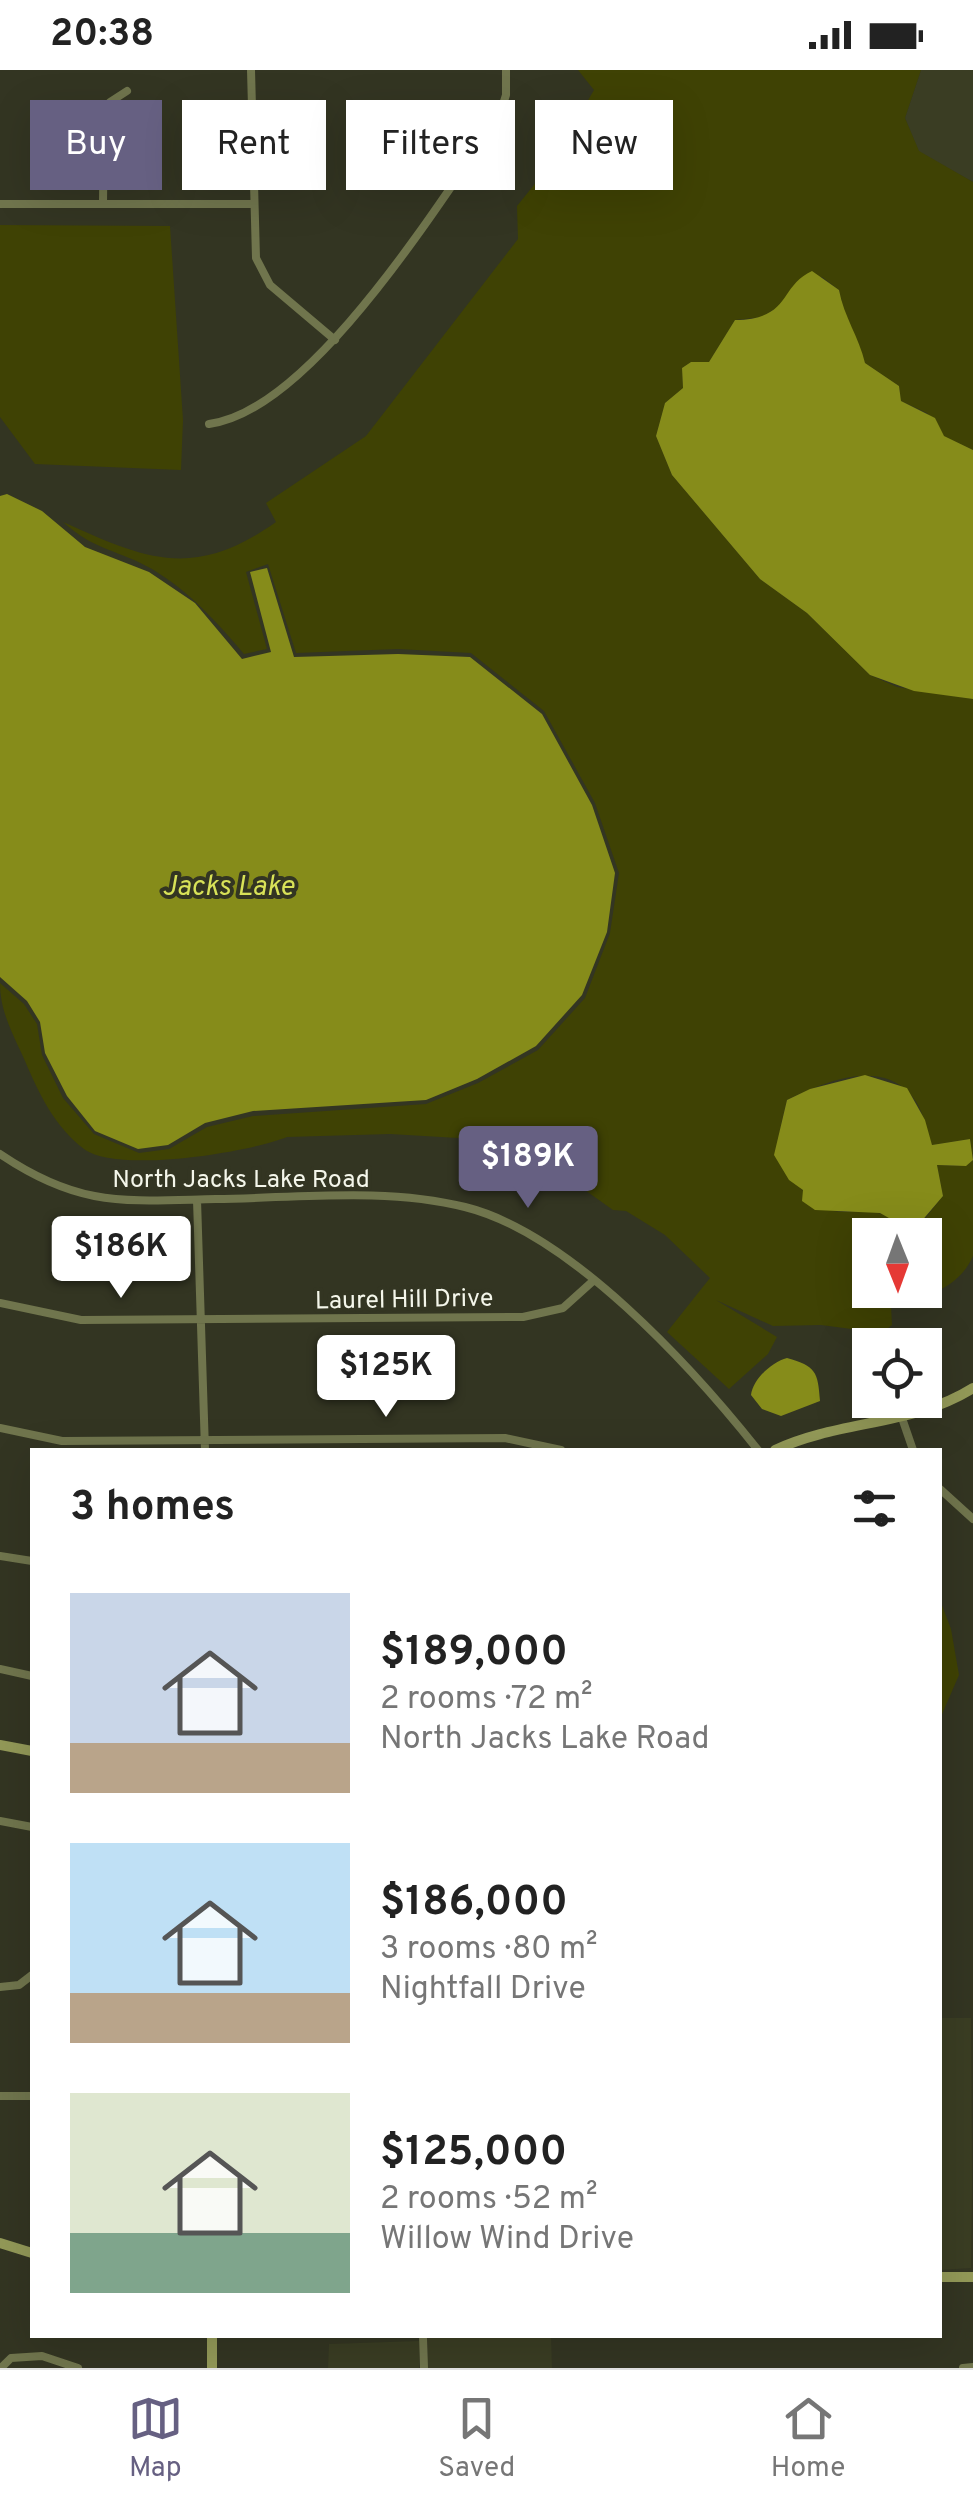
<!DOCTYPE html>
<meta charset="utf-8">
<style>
:root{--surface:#fff;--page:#f6f6f6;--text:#222;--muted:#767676;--line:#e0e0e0;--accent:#666082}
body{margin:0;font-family:Overpass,sans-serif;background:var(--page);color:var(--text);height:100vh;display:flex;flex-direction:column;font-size:38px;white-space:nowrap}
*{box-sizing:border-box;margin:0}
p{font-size:32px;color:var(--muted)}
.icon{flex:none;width:55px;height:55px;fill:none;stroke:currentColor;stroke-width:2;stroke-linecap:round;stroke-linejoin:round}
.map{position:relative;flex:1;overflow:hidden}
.drawer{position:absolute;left:30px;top:1378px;width:912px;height:890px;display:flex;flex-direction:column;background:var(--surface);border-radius:0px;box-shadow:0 10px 40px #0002}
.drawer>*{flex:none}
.hud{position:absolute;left:30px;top:30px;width:915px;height:90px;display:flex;gap:20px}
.needle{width:65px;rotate:179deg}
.fabs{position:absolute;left:852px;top:1148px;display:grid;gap:20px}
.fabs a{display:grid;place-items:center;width:90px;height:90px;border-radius:0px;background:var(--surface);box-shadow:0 10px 40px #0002;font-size:50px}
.price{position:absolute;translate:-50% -85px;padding:0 22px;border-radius:10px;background:#fff;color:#222;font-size:32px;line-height:65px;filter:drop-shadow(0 2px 5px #0008)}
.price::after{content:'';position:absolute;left:50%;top:60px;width:30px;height:22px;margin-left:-15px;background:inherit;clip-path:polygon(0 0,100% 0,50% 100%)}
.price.on{background:var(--accent);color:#fff}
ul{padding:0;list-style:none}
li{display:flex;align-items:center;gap:30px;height:250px;padding:0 40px}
li span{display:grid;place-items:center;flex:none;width:280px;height:200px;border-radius:0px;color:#555}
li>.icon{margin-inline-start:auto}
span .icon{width:120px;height:120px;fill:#fffc;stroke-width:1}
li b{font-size:42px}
h2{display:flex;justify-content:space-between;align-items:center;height:120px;padding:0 40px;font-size:42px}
.chip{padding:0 35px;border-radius:0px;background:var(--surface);box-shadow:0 10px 40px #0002;font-size:35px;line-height:90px}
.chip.on{background:var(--accent);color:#fff}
.status{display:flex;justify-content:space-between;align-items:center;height:70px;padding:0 50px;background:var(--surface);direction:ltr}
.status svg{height:28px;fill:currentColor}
.dock{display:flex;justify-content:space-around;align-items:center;height:140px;border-top:2px solid var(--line);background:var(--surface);font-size:28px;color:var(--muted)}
.dock a{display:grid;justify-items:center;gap:5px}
.dock .on{color:var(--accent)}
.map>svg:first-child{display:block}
.built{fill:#3a3d23}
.green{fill:#3f4204}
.water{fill:#868c1a}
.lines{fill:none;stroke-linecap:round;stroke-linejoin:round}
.street{stroke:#70754d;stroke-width:8}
.secondary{stroke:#939958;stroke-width:10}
.labels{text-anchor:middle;stroke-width:8;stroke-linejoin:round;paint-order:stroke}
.street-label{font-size:25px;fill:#f4f6ea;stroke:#333522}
.water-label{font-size:28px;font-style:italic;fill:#d8e258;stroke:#333522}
</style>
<div class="status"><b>20:38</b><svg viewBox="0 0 49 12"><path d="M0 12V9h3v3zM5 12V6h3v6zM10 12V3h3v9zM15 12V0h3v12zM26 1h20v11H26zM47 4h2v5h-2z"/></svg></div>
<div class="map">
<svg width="973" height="2298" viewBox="0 0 973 2298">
<rect width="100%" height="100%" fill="#333522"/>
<path class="built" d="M921,0H973V112L919,82L905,48Z
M940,1948H971L972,2110L971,2198L940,2200Z
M428,2265H551L552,2298H428Z
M419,2271V2298H328L329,2274Z"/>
<path class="green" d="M578,0H921L905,48L919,81L973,112V380L943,366L927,343L901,331L899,316L865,293L848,257L839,220L822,207L797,214L784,233L762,247L735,250L709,292H691L682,298L683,318L665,333L656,366L672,405L760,509L807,543L870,605L897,617L973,629V1089L970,1069L932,1075C926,1059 923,1038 911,1025C879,988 822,1013 787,1030C777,1070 772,1085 800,1117C811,1131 823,1142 845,1142C865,1142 879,1138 897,1153L902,1165H870V1220H925L927,1166L919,1156L943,1126L937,1095L959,1096L973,1090V1186C958,1220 924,1227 891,1236L892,1255L882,1263L821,1255L773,1256L716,1230L777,1267L768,1284L729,1319L667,1262L710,1208L665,1165L626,1141L613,1140L582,1118L521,1094L500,1077L458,1068L390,1064L287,1067C250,1082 117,1104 84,1079C55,1057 39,1024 25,991C13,964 0,942 0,913L24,934L37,954L42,985L63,1028L94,1064L139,1083L169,1079L207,1057L253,1046L426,1034L478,1013L538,980L585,928L610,863L619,803L595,733L544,641L471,583L398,579L296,583L268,494L246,502L267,579L244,584C216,551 190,522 152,499C119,480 95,481 63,452C147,490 194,510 276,452L266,433L366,366L518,169L517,136L550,95L594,20Z
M0,155L170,156L183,350L181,400L35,394L0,347Z
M940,1530L951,1559L959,1605L940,1649Z"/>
<path class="water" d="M812,201L839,220C844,247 859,267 865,293L899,316L901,331L935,348L944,366L973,380V629L914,621L870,605L807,543L760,509L672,405L656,366L665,333L683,318L682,298L691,292H709L735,250C792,249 778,217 812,201Z
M7,424L42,441L85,477L149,502L195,533L242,589L271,582L250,502L267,498L294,587L398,584L470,587L542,644L592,735L615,803L607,862L582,925L536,976L477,1009L426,1030L253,1041L205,1053L168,1075L138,1079L95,1061L67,1026L45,983L40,952L27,931L0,907V426Z
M865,1005L907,1018L925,1050L932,1075L970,1069L973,1090L966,1096L937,1095L943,1126L920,1153L927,1166L925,1182V1165H902L896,1152L880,1143L815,1140L802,1131L803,1120L789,1110L774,1085L787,1030L810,1019Z
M787,1288C816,1296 818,1302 820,1331L781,1346L762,1339L751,1325C753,1309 772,1292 787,1288Z"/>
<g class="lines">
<path class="street" d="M251,0L256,188L270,215L335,270
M394,79L449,118
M0,134H253
M103,134L104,45L110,32L127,21
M209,354C312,341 441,129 499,47L506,25V0
M0,1084C80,1138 124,1131 216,1129C297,1128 386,1117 465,1137C570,1163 692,1297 758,1380
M197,1130L205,1380
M0,1233L81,1250L523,1247L563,1238L593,1211
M902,1348L913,1380
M0,1358L62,1371L505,1368L561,1380
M940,1419L973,1449
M0,1486L32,1491
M0,1599L32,1606
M0,1751L32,1757
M0,1917L19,1915L32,1905
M0,2026H32
M423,2265L424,2298
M1,2298L11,2288L42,2286L78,2298
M963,2298L973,2297"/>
<path class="secondary" d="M775,1380C839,1350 913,1356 973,1318
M0,1675L32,1681
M0,2173L32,2183
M940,2207H973
M212,2265V2298"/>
</g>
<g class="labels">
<g class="street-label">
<text x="241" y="1117">North Jacks Lake Road</text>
<text transform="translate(404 1228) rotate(-1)" y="9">Laurel Hill Drive</text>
</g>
<g class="water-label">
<text x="228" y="825">Jacks Lake</text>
</g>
</g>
</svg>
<div class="fabs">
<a><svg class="needle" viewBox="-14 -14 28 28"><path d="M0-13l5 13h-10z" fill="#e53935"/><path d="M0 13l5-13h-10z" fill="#767676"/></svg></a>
<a><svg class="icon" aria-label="locate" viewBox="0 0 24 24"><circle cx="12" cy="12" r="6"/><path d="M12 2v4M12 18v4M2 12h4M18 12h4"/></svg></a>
</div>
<b class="price on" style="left:528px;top:1141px">$189K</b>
<b class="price" style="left:121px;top:1231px">$186K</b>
<b class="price" style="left:386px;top:1350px">$125K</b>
<div class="hud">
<a class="chip on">Buy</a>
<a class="chip">Rent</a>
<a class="chip">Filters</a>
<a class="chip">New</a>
</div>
<section class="drawer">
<h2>3 homes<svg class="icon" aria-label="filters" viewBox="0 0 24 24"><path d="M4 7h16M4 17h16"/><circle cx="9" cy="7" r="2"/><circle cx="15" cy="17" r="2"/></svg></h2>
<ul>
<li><span style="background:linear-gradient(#c9d6e8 75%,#b9a48a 0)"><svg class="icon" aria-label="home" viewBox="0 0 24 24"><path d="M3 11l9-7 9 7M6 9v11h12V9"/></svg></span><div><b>$189,000</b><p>2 rooms · 72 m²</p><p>North Jacks Lake Road</p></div></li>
<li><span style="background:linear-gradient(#bfe0f5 75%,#b9a48a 0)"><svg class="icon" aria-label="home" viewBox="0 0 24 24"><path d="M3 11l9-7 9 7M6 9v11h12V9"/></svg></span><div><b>$186,000</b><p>3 rooms · 80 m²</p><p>Nightfall Drive</p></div></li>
<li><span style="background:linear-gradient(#dfe7d0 70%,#7fa58c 0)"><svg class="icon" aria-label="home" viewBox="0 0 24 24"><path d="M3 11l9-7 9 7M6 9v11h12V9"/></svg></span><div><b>$125,000</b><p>2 rooms · 52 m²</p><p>Willow Wind Drive</p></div></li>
</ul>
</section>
</div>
<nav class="dock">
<a class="on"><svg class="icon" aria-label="map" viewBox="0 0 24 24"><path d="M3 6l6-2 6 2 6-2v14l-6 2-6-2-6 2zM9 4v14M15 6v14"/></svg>Map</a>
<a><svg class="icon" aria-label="saved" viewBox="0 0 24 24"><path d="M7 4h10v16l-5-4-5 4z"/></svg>Saved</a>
<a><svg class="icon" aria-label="home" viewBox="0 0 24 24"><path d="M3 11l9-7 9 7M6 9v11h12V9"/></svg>Home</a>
</nav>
